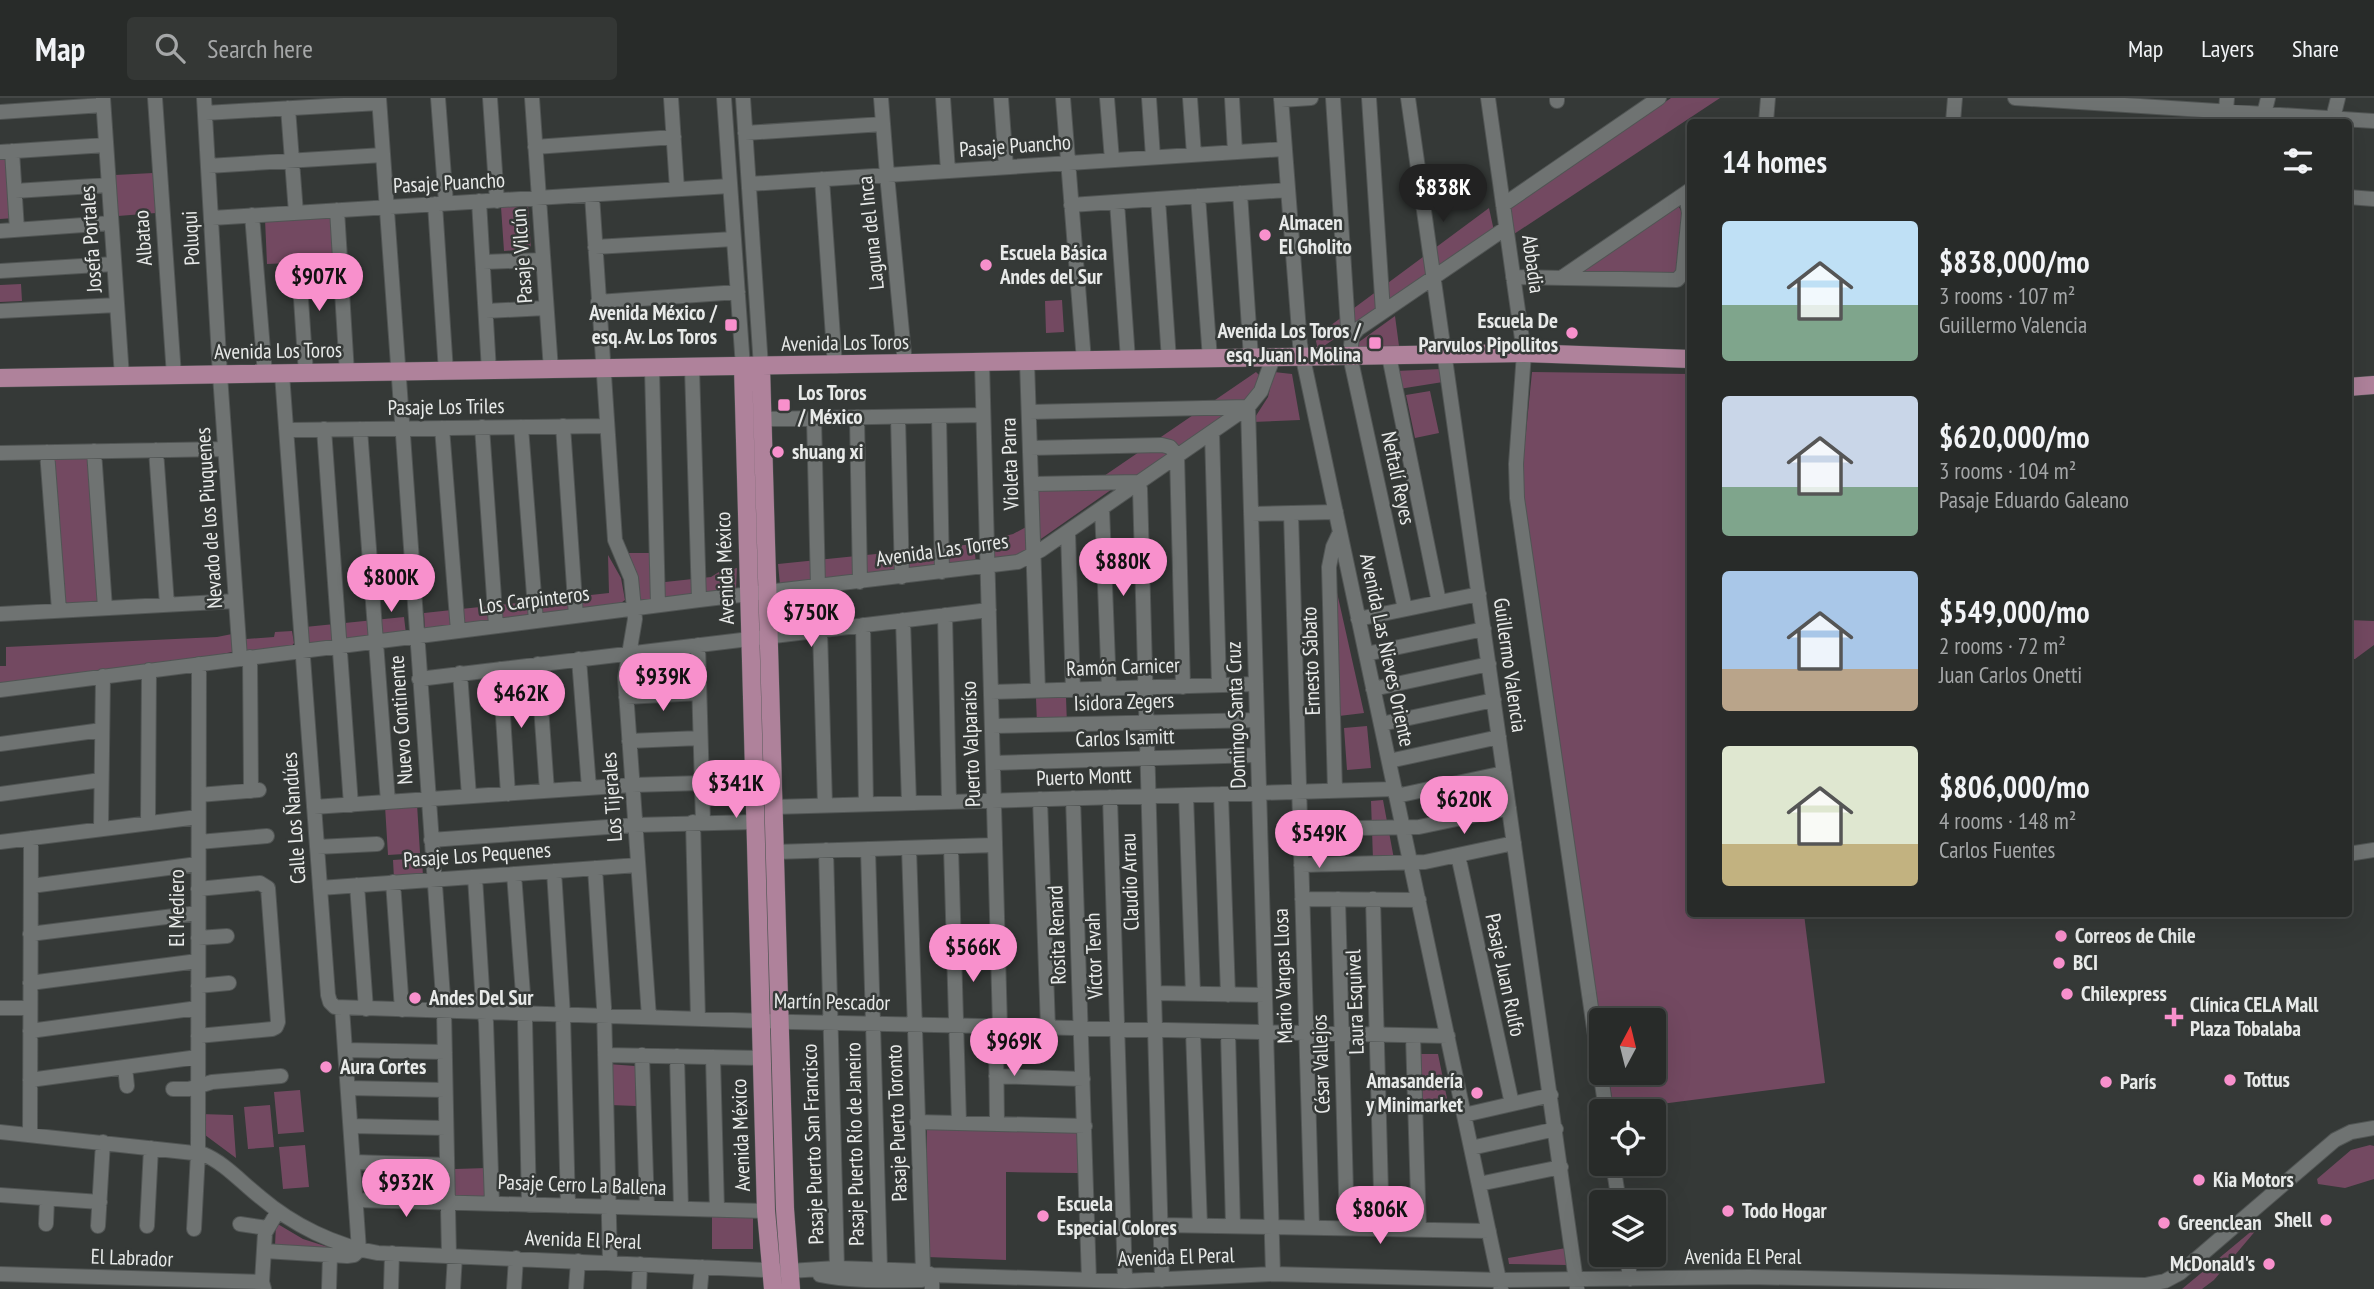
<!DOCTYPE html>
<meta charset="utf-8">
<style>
:root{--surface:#282b29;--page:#343735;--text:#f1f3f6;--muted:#a5a7a8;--line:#444746;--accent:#f890cc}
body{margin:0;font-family:"PT Sans Narrow",sans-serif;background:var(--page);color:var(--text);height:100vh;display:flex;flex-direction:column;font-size:26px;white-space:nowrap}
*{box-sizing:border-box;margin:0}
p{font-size:23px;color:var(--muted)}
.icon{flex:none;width:38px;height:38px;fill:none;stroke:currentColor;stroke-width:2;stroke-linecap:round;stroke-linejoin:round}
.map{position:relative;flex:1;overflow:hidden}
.drawer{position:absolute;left:1687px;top:21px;width:665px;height:798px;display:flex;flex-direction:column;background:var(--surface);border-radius:7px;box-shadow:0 7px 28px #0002,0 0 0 2px var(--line)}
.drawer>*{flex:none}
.needle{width:46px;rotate:7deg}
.buttons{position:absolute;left:1589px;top:910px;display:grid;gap:14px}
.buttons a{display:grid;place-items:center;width:77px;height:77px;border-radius:7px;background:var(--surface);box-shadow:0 7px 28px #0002,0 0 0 2px var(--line);font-size:35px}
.price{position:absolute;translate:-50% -60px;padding:0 16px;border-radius:24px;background:var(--accent);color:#111;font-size:23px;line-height:46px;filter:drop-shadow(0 2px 4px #0008)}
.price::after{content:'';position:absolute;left:50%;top:42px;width:21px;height:16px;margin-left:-10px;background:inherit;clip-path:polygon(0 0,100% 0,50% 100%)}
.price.on{background:#222;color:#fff}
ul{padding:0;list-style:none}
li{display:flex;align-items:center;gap:21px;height:175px;padding:0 35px}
li span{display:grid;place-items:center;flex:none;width:196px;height:140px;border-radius:7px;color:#555}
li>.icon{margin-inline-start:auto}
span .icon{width:84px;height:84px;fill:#fffc;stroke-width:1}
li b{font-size:30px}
h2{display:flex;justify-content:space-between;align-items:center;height:84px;padding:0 35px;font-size:30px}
header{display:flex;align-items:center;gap:42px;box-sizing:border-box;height:98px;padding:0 35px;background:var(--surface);border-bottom:2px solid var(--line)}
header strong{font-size:33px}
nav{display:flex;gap:38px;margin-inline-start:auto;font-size:24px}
.search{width:490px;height:63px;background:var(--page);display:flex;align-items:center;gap:18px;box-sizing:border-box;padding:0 24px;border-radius:7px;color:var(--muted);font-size:26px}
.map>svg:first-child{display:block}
.green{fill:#734961}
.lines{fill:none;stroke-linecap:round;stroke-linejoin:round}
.minor-casing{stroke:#515554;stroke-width:16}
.major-casing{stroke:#515554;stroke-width:19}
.minor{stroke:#6f7372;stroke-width:14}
.major{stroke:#af829b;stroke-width:18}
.poi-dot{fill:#f890cc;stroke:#353937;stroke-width:2.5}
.labels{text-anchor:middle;stroke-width:5;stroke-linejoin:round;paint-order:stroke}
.street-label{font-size:21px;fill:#e8eae9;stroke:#353937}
.poi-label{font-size:21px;font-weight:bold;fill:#e8eae9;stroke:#353937;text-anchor:start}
</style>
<header>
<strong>Map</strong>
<div class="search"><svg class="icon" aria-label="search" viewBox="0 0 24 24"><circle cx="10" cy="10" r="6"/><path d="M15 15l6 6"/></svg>Search here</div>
<nav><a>Map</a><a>Layers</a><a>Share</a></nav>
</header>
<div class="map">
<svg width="2374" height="1191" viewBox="0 0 2374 1191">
<rect width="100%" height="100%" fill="#353937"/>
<path class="green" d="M1671,0H1720L1514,136L1510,110Z
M0,61H12L15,120L0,121Z
M153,75L156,115L118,118L115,77Z
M528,107L531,151L504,153L501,109Z
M1678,107L1682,115L1677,174L1671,178L1585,175L1584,171Z
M1489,110L1494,133L1318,252L1315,239Z
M333,118L336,163L267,166L265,121Z
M21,186L22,203L0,204V187Z
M1062,202L1064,234L1046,235L1045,203Z
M1395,218L1399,248L1359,250V244Z
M1441,271L1443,284L1399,291L1396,273Z
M1256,274L1260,278L1252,298L1137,379L1101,380Z
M1274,274L1292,276L1300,322L1252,324L1268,299Z
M1532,274L1690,276V816H1804L1825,985L1614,1012L1608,975H1654V922H1601V928L1521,384Z
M1430,293L1439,335L1415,340L1406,297Z
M54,358L89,360L98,505L66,507L61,503Z
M1115,389L1038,443L1036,391Z
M1028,428V452L1017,457L994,461L993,441L1013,436Z
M974,446L976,466L780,487L778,466Z
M625,455H655L656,485L711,479L719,474L737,470L736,491L640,504Z
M608,457L621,480L625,502L614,510L425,533L424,515L609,495Z
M1336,490L1364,615L1339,618Z
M404,519L406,536L307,547L305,529Z
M2349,522L2374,523V547L2355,561H2349Z
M292,533L294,545L291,549L251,554L247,552L246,541L274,539L275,534Z
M232,536V554L197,561L0,587V568H6V549L217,539Z
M1066,599L1067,627H1037L1036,600Z
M1367,628L1371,670L1347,672L1344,630Z
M1383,702L1394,761L1373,762L1371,703Z
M417,706L420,755L388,757L385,708Z
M422,760L423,779L394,781L393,762Z
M1421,956H1438L1450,1015L1423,1016Z
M608,966L635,968L636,1008L610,1007Z
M300,992L304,1034L278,1036L274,994Z
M270,1007L274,1049L248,1051L244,1009Z
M200,1016L233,1017L236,1060L201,1034Z
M927,1031L1079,1032L1078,1075L1006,1074V1162L927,1159Z
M305,1047L309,1089L283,1091L279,1049Z
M2370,1047L2374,1048V1081L2345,1090L2318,1086L2317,1081L2351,1052Z
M487,1070L488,1100L455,1101V1071Z
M712,1119H753V1151H712Z
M276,1125L303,1141L331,1150L275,1148Z
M2254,1131H2257L2214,1182L2202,1191H2182Z
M1566,1150L1567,1167L1509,1166L1508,1160Z"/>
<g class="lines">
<g class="minor-casing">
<path id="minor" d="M103,0L122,279
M155,0L174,278
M204,0L220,277L240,560
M379,0L444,913L449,1158
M438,0L446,105
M490,0L497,103
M532,0L551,272
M671,0L677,91
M724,0L743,269
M743,0L761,269
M881,0L887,77L905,266
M943,0L948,73
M1001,0L1006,69
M1063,0L1084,263
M1107,0L1112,62
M1149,0L1153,59
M1190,0L1194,57
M1232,0L1235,54
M1281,0L1300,246L1501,1191
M1333,0L1348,230L1352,238
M1369,0L1383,214
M1408,0L1577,1190
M1488,0L1524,255L1516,366L1517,400L1606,1013
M1557,0V3
M2015,0L2374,23
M1281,2L1311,0
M288,10L296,115
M0,14L103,7
M205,15L379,5
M2264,16L2268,0
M2333,20L2338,0
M1766,24L1768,0
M1953,24L1955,0
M2225,24L2227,0
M745,35L883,26
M535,49L674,39
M12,53L17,132
M0,54L106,47
M208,68L383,57
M822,81L835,268
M749,86L1284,51
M15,93L109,87
M1240,95L1251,260
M592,97L615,442L631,480L635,521L625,580L649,919
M1198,98L1210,261
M2348,99L2374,101
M1158,101L1169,262
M479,103L489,273
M1117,104L1128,262
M435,106L446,274
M1071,107L1287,92
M1503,107L1659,0
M337,112L347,275
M252,117L265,276
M212,120L730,88
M0,133L111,125
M595,149L734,141
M483,164L543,162
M299,171L306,276
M0,173L114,166
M1513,179L1677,182L1683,175L1689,115L1686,96
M1561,180L1690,92
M598,204L738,194
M0,213L117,207
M486,213L546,210
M1389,258L1439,504
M1027,264L1038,593
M982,265L1000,929L996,941L997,1026
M692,270L699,502
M652,271L658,507
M282,276L328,897L330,904L335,909L792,924L1448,938
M1248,309L1273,1176
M1029,314L1247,309
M939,318L942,474
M857,319L860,484
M898,319L902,479
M814,320L818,489
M763,321L983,317
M563,328L576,518
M482,329L496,528
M521,329L536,523
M442,330L458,533
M324,331L351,707
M360,331L388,704
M287,332L607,328
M1212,334L1219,587
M1030,350L1162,347L1170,349L1177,357L1183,589
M156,352L167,507
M94,353L105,510
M47,354L59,512
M0,355L225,351
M1031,386L1138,384L1140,391L1162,1182
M1102,410L1109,591
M1291,415L1312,1129
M1251,416L1336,414
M1068,434L1073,592
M1405,511L1350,258L1352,238L1358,231L1506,130
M0,516L236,503
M945,517L949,704
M1358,521L1479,496
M903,522L909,705
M863,527L866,706
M820,532L825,707
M698,547L703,724
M1366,556L1484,531
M250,559L251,693
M579,561L589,690
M538,566L547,693
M500,571L508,696
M460,575L469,698
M419,581L989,512
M1373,591L1489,566
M0,592L699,502L1018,464L1041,452L1248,309L1261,293L1273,260
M991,594L1256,586
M626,599L699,595
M1381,626L1494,602
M992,628L1257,622
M629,643L700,640
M0,646L102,632
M1389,663L1499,639
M993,665L1258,657
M1335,693L1329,469L1333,449L1340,434
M0,696L101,682
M1221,696L1228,897
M199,697L259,692
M1186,697L1193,896
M1396,698L1504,675
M1110,699L1125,1183
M1073,700L1089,1182
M1040,701L1048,930
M314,709L632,687L702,685
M774,709L1395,691
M693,724L698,921
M148,725L149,572
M101,731L103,578
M1300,731L1419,729L1509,710
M431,742L635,727L755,724
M0,744L198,719
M199,744L267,738
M317,749L377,746
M951,749L959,1025
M909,750L923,1173
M868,751L880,1171
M826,752L837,1170
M775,754L995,747
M2348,756L2374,752
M1458,757L1512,1006
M1301,767L1425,764L1514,745
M595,770L604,909L610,1164
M554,773L563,917L568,1108
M514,776L525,923L529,1107
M475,779L483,907L486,924L492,1106
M393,784L402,912
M357,787L366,911
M31,788L198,766
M320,790L638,767
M1302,801L1419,802
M1338,801L1347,1130
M1373,801L1382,1131
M30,836L198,815
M198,840L227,838
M30,885L198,863
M198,888L229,885
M1154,895L1265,897
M0,910H30
M30,933L198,910
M1193,933L1200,1128
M1228,934L1233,1128
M198,938L272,931L276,929L278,924L268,790L260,785L198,791
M1413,938L1419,1132
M345,952L445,954
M605,957L761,960
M642,957L647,1110
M677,958L681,1111
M713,959L717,1112
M125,969L127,988
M996,978L1083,981
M30,982L198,959
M348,990L445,992
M173,991H189L212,984L281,978
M1464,1017L1551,997
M917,1024L1085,1028
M351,1028L446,1030
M0,1034L203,1056C225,1065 242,1085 260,1099C293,1127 335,1148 378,1155L789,1173L837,1170L923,1173L932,1177L1125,1183L1273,1176L1500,1182L1749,1179L2145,1187L2165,1183L2180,1175L2335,1042L2351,1034L2374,1030
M30,1037L31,740
M1471,1050L1556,1031
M353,1064L447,1067
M1613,1066L1619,1104
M1479,1086L1561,1069
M0,1097L100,1104
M356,1102L766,1113
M46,1126L47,1101
M240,1126L267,1130
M1161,1127L1489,1133
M98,1128L103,1044
M147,1128L151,1050
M194,1131L198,1055L199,566
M264,1153L347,1158L354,1157L359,1152L342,910
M1627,1157L1630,1181
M0,1176L262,1184
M820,1177C853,1184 888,1182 922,1182
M264,1191L262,1184L265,1135L278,1113
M329,1191L330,1157
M391,1191L392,1155
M453,1191L455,1158
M514,1191L516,1160
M576,1191L578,1163
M639,1191L640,1166
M700,1191L702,1169
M932,1191V1177"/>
</g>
<g class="major-casing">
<path id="major" d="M743,269L766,1113L773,1191
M761,269L785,1111L791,1191
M0,280L1524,255L1690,261
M2348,289L2374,287"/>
</g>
<use href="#minor" class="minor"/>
<use href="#major" class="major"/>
</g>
<g class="poi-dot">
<circle cx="1265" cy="137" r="7"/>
<circle cx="986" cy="167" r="7"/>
<rect x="724" y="220" width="14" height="14" rx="3.5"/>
<circle cx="1572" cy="235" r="7"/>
<rect x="1368" y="238" width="14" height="14" rx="3.5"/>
<rect x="777" y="300" width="14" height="14" rx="3.5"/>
<circle cx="778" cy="354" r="7"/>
<circle cx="2061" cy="838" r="7"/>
<circle cx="2059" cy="865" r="7"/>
<circle cx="2067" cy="896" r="7"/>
<circle cx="415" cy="900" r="7"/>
<path d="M2170.5 908.5h7v7h7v7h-7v7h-7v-7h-7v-7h7z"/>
<circle cx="326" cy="969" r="7"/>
<circle cx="2230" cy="982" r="7"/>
<circle cx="2106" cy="984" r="7"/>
<circle cx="1477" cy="995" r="7"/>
<circle cx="2199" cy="1082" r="7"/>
<circle cx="1728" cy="1113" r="7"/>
<circle cx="1043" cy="1118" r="7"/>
<circle cx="2326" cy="1122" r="7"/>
<circle cx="2164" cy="1125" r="7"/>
<circle cx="2269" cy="1166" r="7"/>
</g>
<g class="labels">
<g class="street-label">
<text transform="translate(1015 48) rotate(-4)" y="7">Pasaje Puancho</text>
<text transform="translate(449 85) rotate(-3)" y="7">Pasaje Puancho</text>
<text transform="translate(871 135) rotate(-96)" y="7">Laguna del Inca</text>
<text transform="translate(143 140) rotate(-94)" y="7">Albatao</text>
<text transform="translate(191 140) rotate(-93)" y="7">Poluqui</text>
<text transform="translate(91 141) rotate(-94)" y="7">Josefa Portales</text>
<text transform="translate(522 158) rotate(-94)" y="7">Pasaje Vilcún</text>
<text transform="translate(1533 166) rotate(82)" y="7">Abbadia</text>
<text transform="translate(845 245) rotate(-1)" y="7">Avenida Los Toros</text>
<text transform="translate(278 253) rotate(-1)" y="7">Avenida Los Toros</text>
<text transform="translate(446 309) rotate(-1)" y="7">Pasaje Los Triles</text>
<text transform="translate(1010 366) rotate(-92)" y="7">Violeta Parra</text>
<text transform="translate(1398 380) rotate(78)" y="7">Neftalí Reyes</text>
<text transform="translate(209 420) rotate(-94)" y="7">Nevado de los Piuquenes</text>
<text transform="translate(942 452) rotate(-8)" y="7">Avenida Las Torres</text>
<text transform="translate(725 470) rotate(-92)" y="7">Avenida México</text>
<text transform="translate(534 502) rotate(-7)" y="7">Los Carpinteros</text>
<text transform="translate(1387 552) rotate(78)" y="7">Avenida Las Nieves Oriente</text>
<text transform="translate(1311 563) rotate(-92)" y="7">Ernesto Sábato</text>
<text transform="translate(1510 567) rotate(82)" y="7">Guillermo Valencia</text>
<text transform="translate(1123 569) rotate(-2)" y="7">Ramón Carnicer</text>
<text transform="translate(1124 604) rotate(-2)" y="7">Isidora Zegers</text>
<text transform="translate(1236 617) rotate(-92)" y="7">Domingo Santa Cruz</text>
<text transform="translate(401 622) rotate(-94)" y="7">Nuevo Continente</text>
<text transform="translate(1125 640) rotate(-2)" y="7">Carlos Isamitt</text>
<text transform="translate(971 646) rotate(-92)" y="7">Puerto Valparaíso</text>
<text transform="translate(1084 679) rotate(-2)" y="7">Puerto Montt</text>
<text transform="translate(612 699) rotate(-94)" y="7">Los Tijerales</text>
<text transform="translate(294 720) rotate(-94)" y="7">Calle Los Ñandúes</text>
<text transform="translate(477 757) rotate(-4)" y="7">Pasaje Los Pequenes</text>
<text transform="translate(1130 784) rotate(-92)" y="7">Claudio Arrau</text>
<text transform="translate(177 810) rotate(-90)" y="7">El Mediero</text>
<text transform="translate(1057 837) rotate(-92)" y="7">Rosita Renard</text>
<text transform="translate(1094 858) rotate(-92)" y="7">Víctor Tevah</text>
<text transform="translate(1505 877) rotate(78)" y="7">Pasaje Juan Rulfo</text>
<text transform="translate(1283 878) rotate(-92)" y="7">Mario Vargas Llosa</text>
<text transform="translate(832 904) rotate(1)" y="7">Martín Pescador</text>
<text transform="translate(1355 904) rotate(-92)" y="7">Laura Esquivel</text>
<text transform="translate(1321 966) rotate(-92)" y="7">César Vallejos</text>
<text transform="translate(897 1025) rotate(-92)" y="7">Pasaje Puerto Toronto</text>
<text transform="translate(741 1037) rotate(-92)" y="7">Avenida México</text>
<text transform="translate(813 1046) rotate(-92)" y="7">Pasaje Puerto San Francisco</text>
<text transform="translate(855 1046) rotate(-91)" y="7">Pasaje Puerto Río de Janeiro</text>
<text transform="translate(582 1087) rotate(2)" y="7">Pasaje Cerro La Ballena</text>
<text transform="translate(583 1142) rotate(2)" y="7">Avenida El Peral</text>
<text transform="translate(1176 1159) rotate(-2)" y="7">Avenida El Peral</text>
<text x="1743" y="1166">Avenida El Peral</text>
<text transform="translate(132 1160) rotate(2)" y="7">El Labrador</text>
</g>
<g class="poi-label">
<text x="1279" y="132">Almacen<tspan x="1279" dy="24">El Gholito</tspan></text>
<text x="1000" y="162">Escuela Básica<tspan x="1000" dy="24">Andes del Sur</tspan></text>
<text x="717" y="222" text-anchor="end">Avenida México /<tspan x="717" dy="24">esq. Av. Los Toros</tspan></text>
<text x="1558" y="230" text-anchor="end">Escuela De<tspan x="1558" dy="24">Parvulos Pipollitos</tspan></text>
<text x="1361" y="240" text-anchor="end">Avenida Los Toros /<tspan x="1361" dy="24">esq. Juan I. Molina</tspan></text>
<text x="798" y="302">Los Toros<tspan x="798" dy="24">/ México</tspan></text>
<text x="792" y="361">shuang xi</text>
<text x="2075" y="845">Correos de Chile</text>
<text x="2073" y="872">BCI</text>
<text x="2081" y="903">Chilexpress</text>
<text x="429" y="907">Andes Del Sur</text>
<text x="2190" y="914">Clínica CELA Mall<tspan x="2190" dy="24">Plaza Tobalaba</tspan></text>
<text x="340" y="976">Aura Cortes</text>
<text x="2244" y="989">Tottus</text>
<text x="1463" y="990" text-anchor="end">Amasandería<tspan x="1463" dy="24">y Minimarket</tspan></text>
<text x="2120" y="991">París</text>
<text x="2213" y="1089">Kia Motors</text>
<text x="1057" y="1113">Escuela<tspan x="1057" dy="24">Especial Colores</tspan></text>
<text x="1742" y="1120">Todo Hogar</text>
<text x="2312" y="1129" text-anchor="end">Shell</text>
<text x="2178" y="1132">Greenclean</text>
<text x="2255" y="1173" text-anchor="end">McDonald's</text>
</g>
</g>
</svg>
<div class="buttons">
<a><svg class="needle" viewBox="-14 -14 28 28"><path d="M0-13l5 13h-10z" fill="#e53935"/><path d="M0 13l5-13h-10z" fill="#a5a7a8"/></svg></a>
<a><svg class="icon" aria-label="locate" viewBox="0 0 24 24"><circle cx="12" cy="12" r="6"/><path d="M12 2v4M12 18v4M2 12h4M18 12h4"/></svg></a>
<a><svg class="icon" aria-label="layers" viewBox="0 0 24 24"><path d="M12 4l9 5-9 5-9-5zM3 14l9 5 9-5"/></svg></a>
</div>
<b class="price on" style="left:1443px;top:126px">$838K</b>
<b class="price" style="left:319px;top:215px">$907K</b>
<b class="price" style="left:1123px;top:500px">$880K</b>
<b class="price" style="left:391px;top:516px">$800K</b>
<b class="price" style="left:811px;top:551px">$750K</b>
<b class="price" style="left:663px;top:615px">$939K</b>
<b class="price" style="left:521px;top:632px">$462K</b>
<b class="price" style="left:736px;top:722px">$341K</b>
<b class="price" style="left:1464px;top:738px">$620K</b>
<b class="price" style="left:1319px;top:772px">$549K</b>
<b class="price" style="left:973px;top:886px">$566K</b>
<b class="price" style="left:1014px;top:980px">$969K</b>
<b class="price" style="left:406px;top:1121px">$932K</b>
<b class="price" style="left:1380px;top:1148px">$806K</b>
<section class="drawer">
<h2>14 homes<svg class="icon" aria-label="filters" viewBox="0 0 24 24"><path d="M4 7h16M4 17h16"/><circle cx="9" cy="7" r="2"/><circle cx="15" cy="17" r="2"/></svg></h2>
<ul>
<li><span style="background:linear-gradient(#bfe0f5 60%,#7fa58c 0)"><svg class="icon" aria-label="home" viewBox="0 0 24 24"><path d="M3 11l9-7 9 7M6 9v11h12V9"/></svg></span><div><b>$838,000/mo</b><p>3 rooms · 107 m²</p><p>Guillermo Valencia</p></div></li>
<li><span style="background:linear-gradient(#c9d6e8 65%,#7fa58c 0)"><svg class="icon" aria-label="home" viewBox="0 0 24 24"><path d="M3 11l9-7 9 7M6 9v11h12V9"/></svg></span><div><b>$620,000/mo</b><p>3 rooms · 104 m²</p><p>Pasaje Eduardo Galeano</p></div></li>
<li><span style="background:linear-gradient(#a9c7e8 70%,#b9a48a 0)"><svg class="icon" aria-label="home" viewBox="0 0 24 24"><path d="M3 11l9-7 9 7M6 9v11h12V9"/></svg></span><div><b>$549,000/mo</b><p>2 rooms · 72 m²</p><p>Juan Carlos Onetti</p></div></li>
<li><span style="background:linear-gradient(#dfe7d0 70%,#c2b280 0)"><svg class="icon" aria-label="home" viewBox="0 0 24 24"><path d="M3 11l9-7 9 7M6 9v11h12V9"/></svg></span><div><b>$806,000/mo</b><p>4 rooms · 148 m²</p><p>Carlos Fuentes</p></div></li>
</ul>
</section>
</div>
